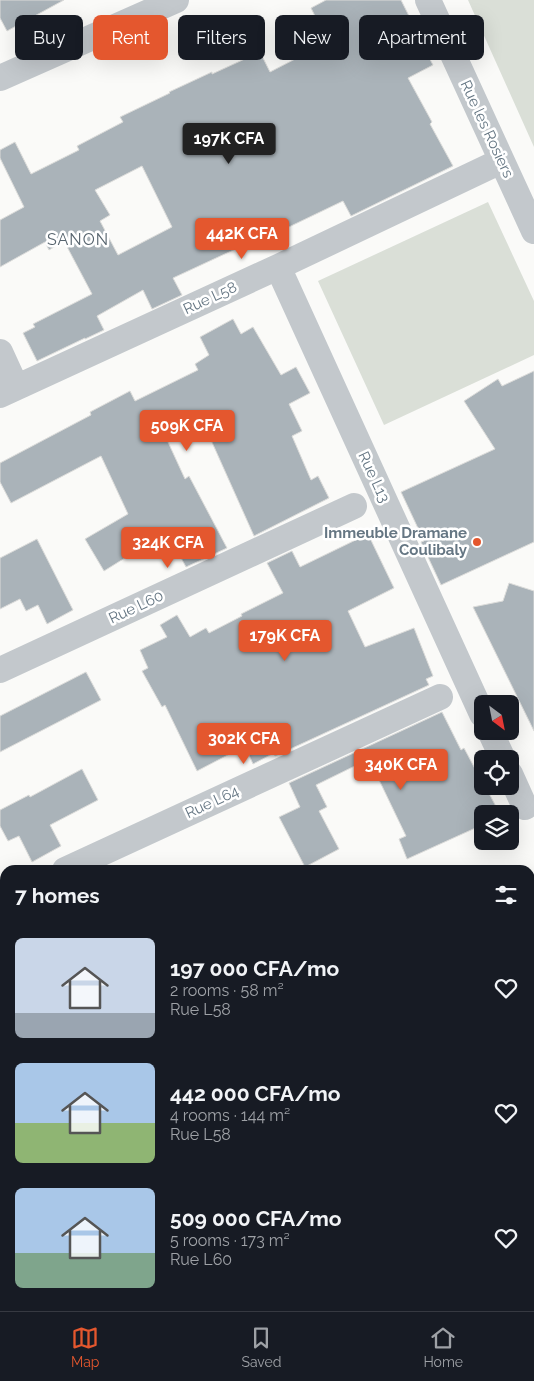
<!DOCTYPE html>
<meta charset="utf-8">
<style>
:root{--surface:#171b24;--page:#242831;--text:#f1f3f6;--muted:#9ea1a6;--line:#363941;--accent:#e4572e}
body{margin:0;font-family:Raleway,sans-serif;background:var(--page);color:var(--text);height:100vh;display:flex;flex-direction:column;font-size:19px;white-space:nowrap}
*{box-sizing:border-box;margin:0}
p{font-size:16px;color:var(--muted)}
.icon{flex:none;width:28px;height:28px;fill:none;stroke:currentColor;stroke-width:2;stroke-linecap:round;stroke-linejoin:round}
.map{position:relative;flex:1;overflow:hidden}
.drawer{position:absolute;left:0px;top:865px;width:535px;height:446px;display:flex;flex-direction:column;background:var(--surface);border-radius:15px 15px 0 0;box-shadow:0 5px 20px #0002}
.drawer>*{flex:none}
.hud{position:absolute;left:15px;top:15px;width:505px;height:45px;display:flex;gap:10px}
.needle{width:32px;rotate:148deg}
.tools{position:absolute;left:474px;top:695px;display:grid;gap:10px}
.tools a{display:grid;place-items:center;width:45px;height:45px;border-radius:8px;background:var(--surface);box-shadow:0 5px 20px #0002;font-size:25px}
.price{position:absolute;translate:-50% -42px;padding:0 11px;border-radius:5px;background:var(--accent);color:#fff;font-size:16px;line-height:32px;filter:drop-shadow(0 1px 2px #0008)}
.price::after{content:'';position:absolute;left:50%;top:30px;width:15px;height:11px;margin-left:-8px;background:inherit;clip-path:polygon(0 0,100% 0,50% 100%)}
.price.current{background:#222;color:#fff}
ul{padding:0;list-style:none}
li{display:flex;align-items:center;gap:15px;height:125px;padding:0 15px}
li span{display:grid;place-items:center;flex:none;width:140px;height:100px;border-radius:8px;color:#555}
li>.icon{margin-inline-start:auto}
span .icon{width:60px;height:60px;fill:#fffc;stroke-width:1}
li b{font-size:21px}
h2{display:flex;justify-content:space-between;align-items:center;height:60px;padding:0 15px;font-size:21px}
.pill{padding:0 18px;border-radius:8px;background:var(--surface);box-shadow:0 5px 20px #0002;font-size:18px;line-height:45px}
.pill.current{background:var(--accent);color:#fff}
.tabs{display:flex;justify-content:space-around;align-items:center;height:70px;border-top:1px solid var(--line);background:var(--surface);font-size:14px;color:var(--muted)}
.tabs a{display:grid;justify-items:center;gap:2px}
.tabs .current{color:var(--accent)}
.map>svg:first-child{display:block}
.green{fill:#dadfd7}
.building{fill:#aab3b9;stroke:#dcdcda;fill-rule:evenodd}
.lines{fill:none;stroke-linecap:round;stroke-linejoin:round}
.minor{stroke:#c3c8cc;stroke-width:26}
.poi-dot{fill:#e4572e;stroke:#fff;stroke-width:2}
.labels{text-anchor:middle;stroke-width:5;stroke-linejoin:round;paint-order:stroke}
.street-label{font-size:15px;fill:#657683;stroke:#fff}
.poi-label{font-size:15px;font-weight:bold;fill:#657683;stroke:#fff;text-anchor:end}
.neighbourhood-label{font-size:16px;letter-spacing:1px;fill:#57646e;stroke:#fff}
</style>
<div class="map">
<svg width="534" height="1311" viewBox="0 0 534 1311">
<rect width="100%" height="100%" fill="#fafaf8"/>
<path class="green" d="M468,0H534V147Z
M488,202L534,301V355L384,425L318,281Z"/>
<path class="building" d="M0,0H64L7,31L0,18Z
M326,0H401L409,16L407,17L433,65L408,78L432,122L430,124L453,166L351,216L343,201L243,249L242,246L173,278L182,295L152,309L143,290L97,316L104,330L85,339V338L37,361L23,333L35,327L33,324L92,294L64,241L49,250L45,242L0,267V220L24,207L0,158V150L15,142L31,174L79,150L77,146L123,122L120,117L170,93L169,92L212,72V74L260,52L270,72L328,42L311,8ZM142,166L172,227L118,255L100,221L110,215L95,190Z
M233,319L241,334L253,327L281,375L296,367L310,393L289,404L302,431L292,436L311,480L318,476L329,498L254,536L198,411L162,429L185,479L189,476L227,548L186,567L172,541L153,551L149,543L104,571L85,539L128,514L101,456L11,503L0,482V463L91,415L90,412L130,391L135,401L198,370L195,364L209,355L200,337Z
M534,371V542L441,585L421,542L424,541L401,492L495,449L464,401L498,379L502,386Z
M368,534L394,588L348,611L365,647L414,628L433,676L426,679L429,685L275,756L274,753L253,764L245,746L197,771L165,705L162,707L142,671L148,668L140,650L167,637L160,625L177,615L190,637L206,628L209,633L242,616L241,614L283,593L267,563L292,551L300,567Z
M37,539L73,610L47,624L38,605L26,611L20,599L0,609V558Z
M509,583L534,591V731L473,607L503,601Z
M86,672L101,700L0,752V716Z
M442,712L461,750L464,748L482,782V786H485L500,814H482V825L407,859L399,839L406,836L369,759L316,785L327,807L319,811L339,849L305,867L279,817L300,807L289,783Z
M82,769L98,800L50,825L61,846L32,862L19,836L8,841L0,826V810L29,795L30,797Z"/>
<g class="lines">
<path class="minor" d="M428,0L534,231
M0,78L176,0
M278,267L482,714
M0,352L16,387
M0,395L278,267L501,161
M0,670L354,506
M490,731L503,759
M510,774L525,807
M65,870L440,697
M0,900L5,898
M530,931L534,929
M0,1025L5,1035
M0,1176L5,1174
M530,1244L534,1242
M446,1306L447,1311
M387,1311L397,1306"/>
</g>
<circle class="poi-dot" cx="477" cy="542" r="5"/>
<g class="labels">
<g class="street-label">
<text transform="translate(487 129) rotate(65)" y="5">Rue les Rosiers</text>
<text transform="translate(210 298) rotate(-25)" y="5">Rue L58</text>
<text transform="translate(374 477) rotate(65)" y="5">Rue L13</text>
<text transform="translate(136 607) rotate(-25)" y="5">Rue L60</text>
<text transform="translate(212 802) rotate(-25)" y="5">Rue L64</text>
</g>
<g class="poi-label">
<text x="467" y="538">Immeuble Dramane<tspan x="467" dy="17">Coulibaly</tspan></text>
</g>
<g class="neighbourhood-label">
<text x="78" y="245">SANON</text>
</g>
</g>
</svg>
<div class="tools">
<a><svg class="needle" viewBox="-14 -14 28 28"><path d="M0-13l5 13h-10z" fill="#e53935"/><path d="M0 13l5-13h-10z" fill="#9ea1a6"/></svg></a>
<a><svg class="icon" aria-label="locate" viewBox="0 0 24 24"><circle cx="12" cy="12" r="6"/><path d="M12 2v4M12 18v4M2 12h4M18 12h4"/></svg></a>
<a><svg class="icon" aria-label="layers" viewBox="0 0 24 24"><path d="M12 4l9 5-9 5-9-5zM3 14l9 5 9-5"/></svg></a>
</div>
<b class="price current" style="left:229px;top:165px">197K CFA</b>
<b class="price" style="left:242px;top:260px">442K CFA</b>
<b class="price" style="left:187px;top:452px">509K CFA</b>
<b class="price" style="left:168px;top:569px">324K CFA</b>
<b class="price" style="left:285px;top:662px">179K CFA</b>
<b class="price" style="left:244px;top:765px">302K CFA</b>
<b class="price" style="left:401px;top:791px">340K CFA</b>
<div class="hud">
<a class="pill">Buy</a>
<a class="pill current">Rent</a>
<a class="pill">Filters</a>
<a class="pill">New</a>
<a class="pill">Apartment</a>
</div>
<section class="drawer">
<h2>7 homes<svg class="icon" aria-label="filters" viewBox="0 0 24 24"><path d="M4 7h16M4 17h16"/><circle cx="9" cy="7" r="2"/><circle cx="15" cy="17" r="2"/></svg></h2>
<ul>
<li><span style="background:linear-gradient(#c9d6e8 75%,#9aa5b1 0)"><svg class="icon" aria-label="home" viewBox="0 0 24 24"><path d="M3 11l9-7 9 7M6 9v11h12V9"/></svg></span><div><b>197 000 CFA/mo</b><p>2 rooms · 58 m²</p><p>Rue L58</p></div><svg class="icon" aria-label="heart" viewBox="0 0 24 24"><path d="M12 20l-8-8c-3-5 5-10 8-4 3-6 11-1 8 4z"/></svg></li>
<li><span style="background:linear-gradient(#a9c7e8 60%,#8fb573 0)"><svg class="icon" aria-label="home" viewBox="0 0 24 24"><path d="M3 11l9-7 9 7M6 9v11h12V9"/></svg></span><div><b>442 000 CFA/mo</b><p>4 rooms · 144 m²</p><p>Rue L58</p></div><svg class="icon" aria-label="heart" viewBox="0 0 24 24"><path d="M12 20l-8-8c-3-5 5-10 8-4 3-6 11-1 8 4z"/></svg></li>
<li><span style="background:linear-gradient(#a9c7e8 65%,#7fa58c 0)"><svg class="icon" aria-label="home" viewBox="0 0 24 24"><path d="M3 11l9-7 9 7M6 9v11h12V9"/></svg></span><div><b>509 000 CFA/mo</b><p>5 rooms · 173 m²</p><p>Rue L60</p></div><svg class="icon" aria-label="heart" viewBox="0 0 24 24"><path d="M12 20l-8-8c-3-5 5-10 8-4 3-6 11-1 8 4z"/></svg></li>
</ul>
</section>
</div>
<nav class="tabs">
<a class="current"><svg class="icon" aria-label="map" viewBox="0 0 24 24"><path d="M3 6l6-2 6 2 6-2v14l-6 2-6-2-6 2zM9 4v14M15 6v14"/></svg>Map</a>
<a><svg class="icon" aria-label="saved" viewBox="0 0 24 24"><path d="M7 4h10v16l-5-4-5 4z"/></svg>Saved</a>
<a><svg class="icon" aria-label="home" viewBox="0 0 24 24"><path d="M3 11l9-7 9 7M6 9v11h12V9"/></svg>Home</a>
</nav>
